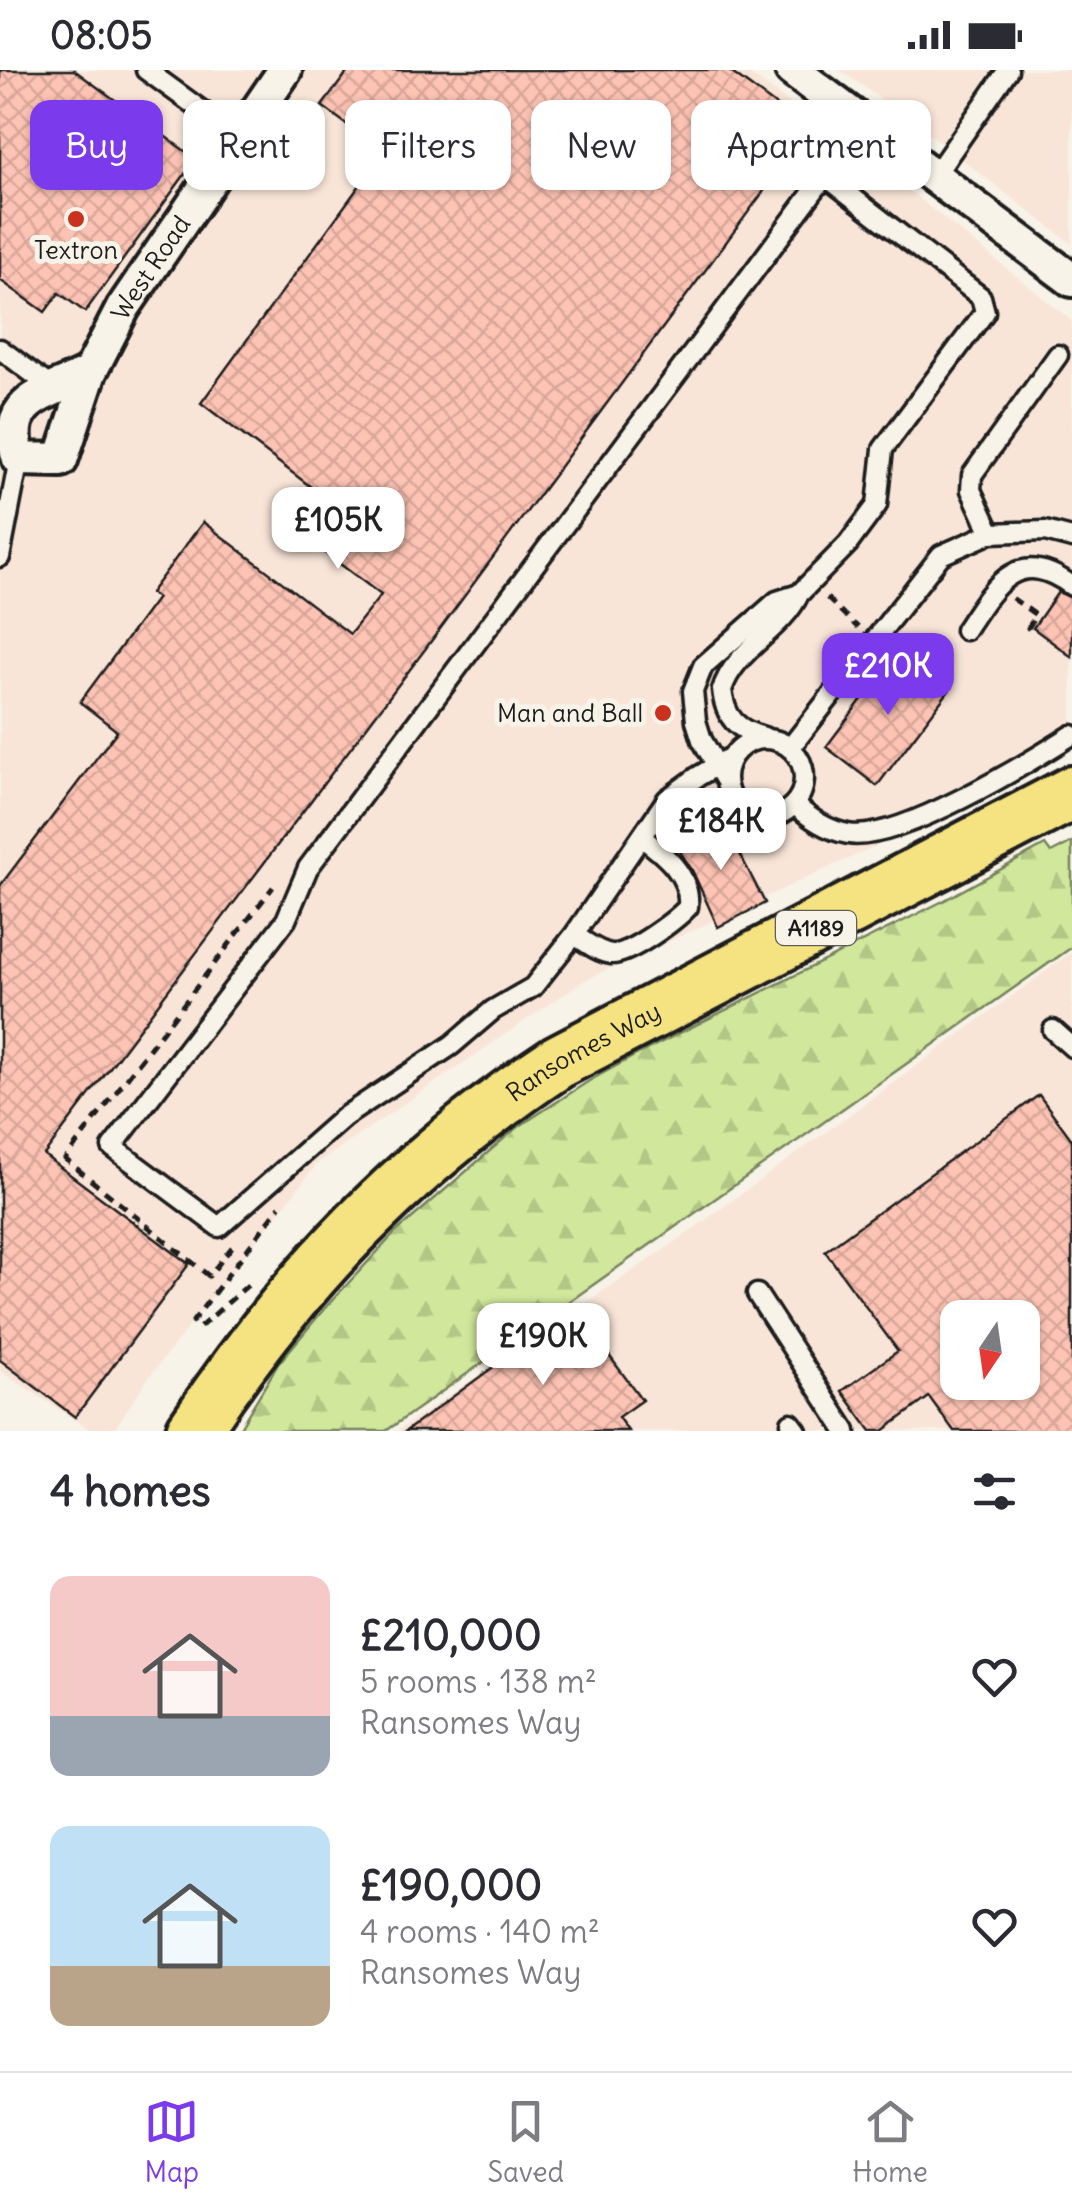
<!DOCTYPE html>
<meta charset="utf-8">
<style>
:root{--surface:#fff;--page:#f7f7f7;--text:#2b2b33;--muted:#7c7c81;--line:#e1e1e2;--accent:#7c3aed}
body{margin:0;font-family:Delius,sans-serif;background:var(--page);color:var(--text);height:100vh;display:flex;flex-direction:column;font-size:38px;white-space:nowrap}
*{box-sizing:border-box;margin:0}
p{font-size:32px;color:var(--muted)}
.icon{flex:none;width:55px;height:55px;fill:none;stroke:currentColor;stroke-width:2;stroke-linecap:round;stroke-linejoin:round}
.map{position:relative;height:1361px;overflow:hidden}
.side{display:flex;flex-direction:column;background:var(--surface);flex:1}
.side>*{flex:none}
.top-card{position:absolute;left:30px;top:30px;width:1012px;height:90px;display:flex;gap:20px}
.needle{width:65px;rotate:193deg}
.buttons{position:absolute;left:940px;top:1230px;display:grid;gap:20px}
.buttons a{display:grid;place-items:center;width:100px;height:100px;border-radius:20px;background:var(--surface);box-shadow:0 2px 8px #0004;font-size:50px}
.price{position:absolute;translate:-50% -85px;padding:0 22px;border-radius:20px;background:#fff;color:#222;font-size:32px;line-height:65px;filter:drop-shadow(0 2px 5px #0008)}
.price::after{content:'';position:absolute;left:50%;top:60px;width:30px;height:22px;margin-left:-15px;background:inherit;clip-path:polygon(0 0,100% 0,50% 100%)}
.price.current{background:var(--accent);color:#fff}
ul{padding:0;list-style:none}
li{display:flex;align-items:center;gap:30px;height:250px;padding:0 50px}
li span{display:grid;place-items:center;flex:none;width:280px;height:200px;border-radius:20px;color:#555}
li>.icon{margin-inline-start:auto}
span .icon{width:120px;height:120px;fill:#fffc;stroke-width:1}
li b{font-size:42px}
h2{display:flex;justify-content:space-between;align-items:center;height:120px;padding:0 50px;font-size:42px}
.chip{padding:0 35px;border-radius:20px;background:var(--surface);box-shadow:0 2px 8px #0004;font-size:35px;line-height:90px}
.chip.current{background:var(--accent);color:#fff}
.status{display:flex;justify-content:space-between;align-items:center;height:70px;padding:0 50px;background:var(--surface);direction:ltr}
.status svg{height:28px;fill:currentColor}
.tabs{display:flex;justify-content:space-around;align-items:center;height:140px;border-top:2px solid var(--line);background:var(--surface);font-size:28px;color:var(--muted)}
.tabs a{display:grid;justify-items:center;gap:5px}
.tabs .current{color:var(--accent)}
.map>svg:first-child{display:block}
.built{fill:#f9e5d8;fill-rule:evenodd}
.forest{fill:url(#forest-firs);stroke:#76825c;stroke-width:2.5}
.building{fill:url(#building-cross-hatch);stroke:#1c1c1c;stroke-width:2.5;fill-rule:evenodd}
.lines{fill:none;stroke-linecap:round;stroke-linejoin:round}
.lane-casing{stroke:#1c1c1c;stroke-width:25}
.street-casing{stroke:#1c1c1c;stroke-width:40}
.primary-casing{stroke:#1c1c1c;stroke-width:60}
.path{stroke:#1c1c1c;stroke-width:5;stroke-dasharray:10 8;stroke-linecap:butt}
.lane{stroke:#f7f3e8;stroke-width:18}
.street{stroke:#f7f3e8;stroke-width:32}
.primary{stroke:#f5e382;stroke-width:52}
.poi-dot{fill:#c8321e;stroke:#f7f3e8;stroke-width:4}
.labels{text-anchor:middle;stroke-width:10;stroke-linejoin:round;paint-order:stroke}
.shield{fill:#f7f3e8;stroke:#5e5c59;stroke-width:2.5}
.shield-label{font-size:22px;font-weight:bold;fill:#1c1c1c}
.poi-label{font-size:25px;fill:#1c1c1c;stroke:#f7f3e8}
.street-label{font-size:25px;fill:#1c1c1c;stroke:#f7f3e8}
</style>
<div class="status"><b>08:05</b><svg viewBox="0 0 49 12"><path d="M0 12V9h3v3zM5 12V6h3v6zM10 12V3h3v9zM15 12V0h3v12zM26 1h20v11H26zM47 4h2v5h-2z"/></svg></div>
<div class="map">
<svg width="1072" height="1361" viewBox="0 0 1072 1361">
<defs>
<pattern id="forest-firs" width="22" height="20" patternUnits="userSpaceOnUse" patternTransform="scale(2.5)"><rect width="22" height="20" fill="#d0e79c"/><path d="M5 1l3.5 6h-7zM16 11l3.5 6h-7z" fill="#b2c686"/></pattern>
<pattern id="building-cross-hatch" width="8" height="8" patternUnits="userSpaceOnUse" patternTransform="scale(2.5)"><rect width="8" height="8" fill="#fdc3b4"/><path d="M0 0l8 8M0 8l8-8" fill="none" stroke="#d8a79a"/></pattern>
</defs>
<rect width="100%" height="100%" fill="#f7f3e8"/>
<filter id="ink" filterUnits="userSpaceOnUse"><feTurbulence type="fractalNoise" baseFrequency=".01" numOctaves="2"/><feDisplacementMap in="SourceGraphic" scale="20" xChannelSelector="R" yChannelSelector="G"/><feConvolveMatrix kernelMatrix="1 2 1 2 8 2 1 2 1" color-interpolation-filters="sRGB"/></filter>
<g filter="url(#ink)">
<path class="built" d="M0,0H744L911,122L1072,251V676L967,734L583,911L318,1093L149,1307L113,1361H92L0,1301Z
M840,0H1072V174L924,60Z
M1072,882V1361H397L678,1170ZM958,1248H1022V1312H958Z"/>
<path class="forest" d="M1072,772V877L386,1361H238L278,1294L325,1238L395,1163L515,1059L589,1011L636,985L943,831L1045,775L1051,783Z"/>
<path class="building" d="M0,0H74L196,89L85,242L59,223L45,242L0,210Z
M349,0H728L809,60L426,578L44,1085L189,1194L75,1347L0,1290V816L117,661L80,632L157,528L150,523L203,452L350,564L381,525L283,451L311,417L201,333L384,82L322,36Z
M1058,522L1072,528V587L1033,558Z
M899,580L951,618L877,716L826,677Z
M722,749L765,833L718,857L692,800L675,774Z
M1039,1025L1072,1070V1361H954L929,1327L883,1361H871L842,1321L898,1281L825,1181ZM958,1248H1022V1312H958Z
M574,1238L642,1330L618,1347L628,1361H406Z"/>
<g class="lines">
<g class="lane-casing">
<path id="lane" d="M146,0L238,67
M935,105L1008,0
M0,279L55,320
M991,463L971,420L972,405L1058,285
M0,487L19,389
M965,560C994,516 1017,475 1072,516
M764,667C737,660 725,648 722,620C734,580 782,561 799,524
M726 708a39 39 0 1 1 78 0a39 39 0 1 1-78 0Z
M790,678L941,485L991,463L1045,461L1072,468
M725,710L702,670L696,651L693,621L703,596L777,531L799,524L848,474L877,435L883,379L985,242L981,227L825,106L308,798L286,850L112,1077L219,1157L344,1047L452,975L493,940L533,917L574,865L667,729L697,707L731,687
M795,735C811,749 827,760 848,764C898,773 1028,693 1072,665
M653,754C681,739 703,726 735,734
M574,865C586,872 597,882 611,884C628,886 676,850 688,837C691,805 664,784 641,767
M1053,960L1072,977
M757,1224L846,1361
M791,1353L797,1361"/>
</g>
<g class="street-casing">
<g id="street">
<path d="M792,0L1072,210"/>
<path id="s1" d="M90,302C45,326 0,328 19,389L61,390L90,302L123,238L285,0"/>
</g>
</g>
<g class="primary-casing">
<g id="primary">
<path id="s2" d="M193,1361C295,1208 405,1093 559,991L1072,723"/>
</g>
</g>
<path class="path" d="M827,528L856,556L858,554
M1012,528L1036,545L1028,558L1035,563
M232,1177L209,1206L65,1089L273,817
M248,1215L199,1258L193,1251L280,1136"/>
<use href="#lane" class="lane"/>
<use href="#street" class="street"/>
<use href="#primary" class="primary"/>
</g>
</g>
<g class="poi-dot">
<circle cx="76" cy="149" r="10"/>
<circle cx="663" cy="643" r="10"/>
</g>
<g class="labels">
<rect class="shield" x="776" y="841" width="80" height="34" rx="8"/>
<g class="shield-label">
<text x="816" y="866">A1189</text>
</g>
<g class="poi-label">
<text x="76" y="189">Textron</text>
<text x="643" y="652" text-anchor="end">Man and Ball</text>
</g>
<g class="street-label">
<text dy="9" stroke="none"><textPath href="#s1" startOffset="385">West Road</textPath></text>
<text dy="9" stroke="none"><textPath href="#s2" startOffset="550">Ransomes Way</textPath></text>
</g>
</g>
</svg>
<div class="buttons">
<a><svg class="needle" viewBox="-14 -14 28 28"><path d="M0-13l5 13h-10z" fill="#e53935"/><path d="M0 13l5-13h-10z" fill="#7c7c81"/></svg></a>
</div>
<b class="price" style="left:338px;top:502px">£105K</b>
<b class="price current" style="left:888px;top:648px">£210K</b>
<b class="price" style="left:721px;top:803px">£184K</b>
<b class="price" style="left:543px;top:1318px">£190K</b>
<div class="top-card">
<a class="chip current">Buy</a>
<a class="chip">Rent</a>
<a class="chip">Filters</a>
<a class="chip">New</a>
<a class="chip">Apartment</a>
</div>
</div>
<section class="side">
<h2>4 homes<svg class="icon" aria-label="filters" viewBox="0 0 24 24"><path d="M4 7h16M4 17h16"/><circle cx="9" cy="7" r="2"/><circle cx="15" cy="17" r="2"/></svg></h2>
<ul>
<li><span style="background:linear-gradient(#f6c9c9 70%,#9aa5b1 0)"><svg class="icon" aria-label="home" viewBox="0 0 24 24"><path d="M3 11l9-7 9 7M6 9v11h12V9"/></svg></span><div><b>£210,000</b><p>5 rooms · 138 m²</p><p>Ransomes Way</p></div><svg class="icon" aria-label="heart" viewBox="0 0 24 24"><path d="M12 20l-8-8c-3-5 5-10 8-4 3-6 11-1 8 4z"/></svg></li>
<li><span style="background:linear-gradient(#bfe0f5 70%,#b9a48a 0)"><svg class="icon" aria-label="home" viewBox="0 0 24 24"><path d="M3 11l9-7 9 7M6 9v11h12V9"/></svg></span><div><b>£190,000</b><p>4 rooms · 140 m²</p><p>Ransomes Way</p></div><svg class="icon" aria-label="heart" viewBox="0 0 24 24"><path d="M12 20l-8-8c-3-5 5-10 8-4 3-6 11-1 8 4z"/></svg></li>
</ul>
</section>
<nav class="tabs">
<a class="current"><svg class="icon" aria-label="map" viewBox="0 0 24 24"><path d="M3 6l6-2 6 2 6-2v14l-6 2-6-2-6 2zM9 4v14M15 6v14"/></svg>Map</a>
<a><svg class="icon" aria-label="saved" viewBox="0 0 24 24"><path d="M7 4h10v16l-5-4-5 4z"/></svg>Saved</a>
<a><svg class="icon" aria-label="home" viewBox="0 0 24 24"><path d="M3 11l9-7 9 7M6 9v11h12V9"/></svg>Home</a>
</nav>
